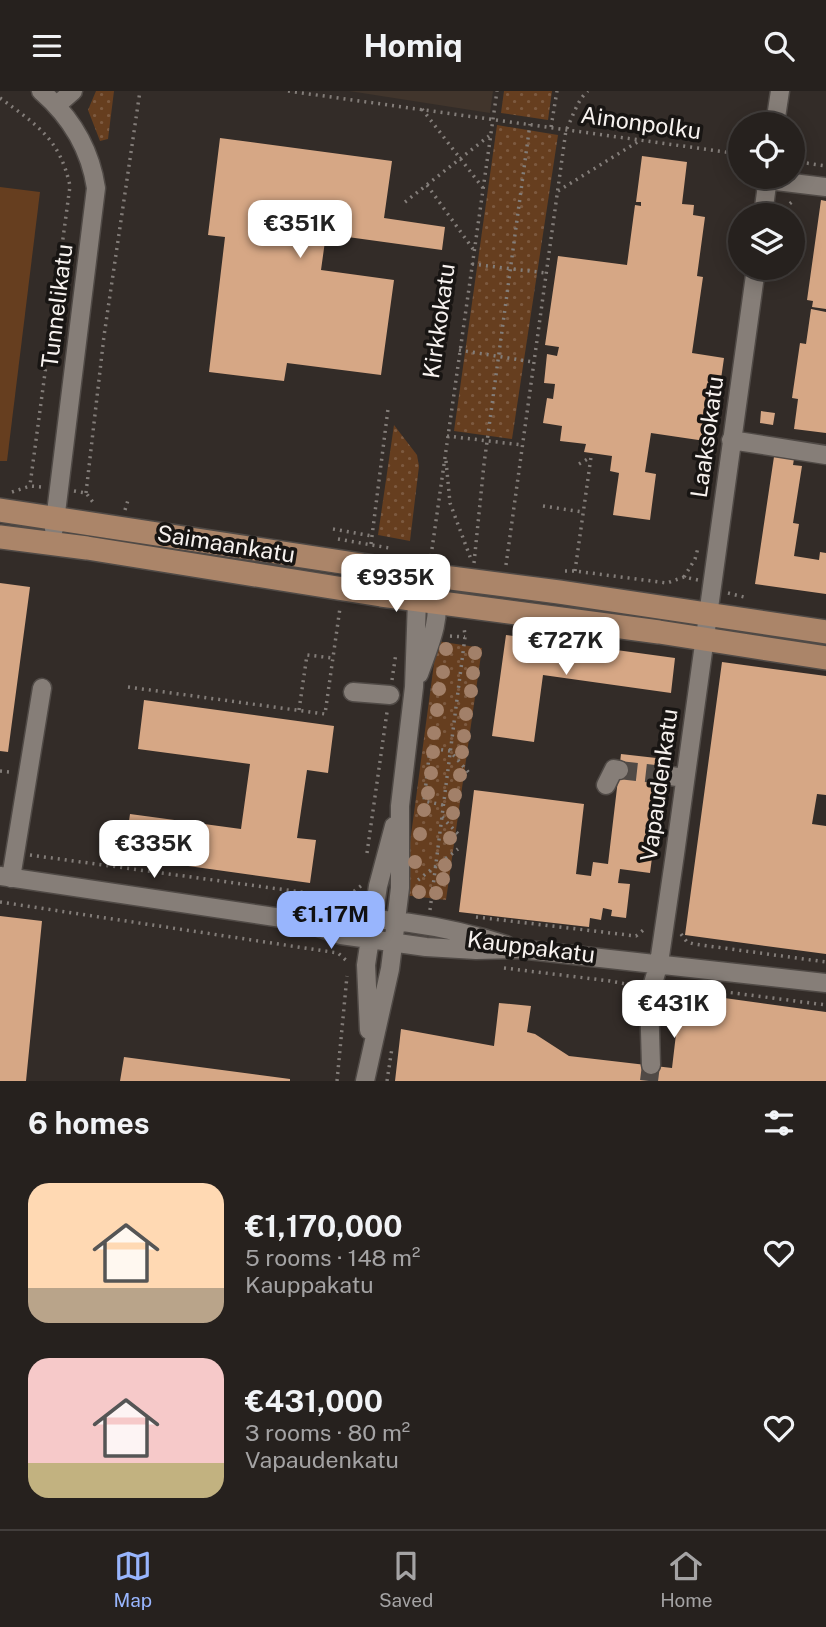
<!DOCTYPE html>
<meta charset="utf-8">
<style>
:root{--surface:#26211e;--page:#2e2927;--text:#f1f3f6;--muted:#a4a3a4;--line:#423e3c;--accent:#98b5fd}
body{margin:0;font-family:"Public Sans",sans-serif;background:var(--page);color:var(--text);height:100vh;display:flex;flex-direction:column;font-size:26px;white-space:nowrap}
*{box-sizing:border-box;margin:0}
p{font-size:23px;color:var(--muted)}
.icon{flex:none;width:38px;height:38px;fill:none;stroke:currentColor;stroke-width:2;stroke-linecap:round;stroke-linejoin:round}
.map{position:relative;height:990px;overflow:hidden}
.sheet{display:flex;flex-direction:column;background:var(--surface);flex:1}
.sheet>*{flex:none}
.tools{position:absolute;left:728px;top:21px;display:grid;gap:14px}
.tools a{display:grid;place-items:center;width:77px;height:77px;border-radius:50%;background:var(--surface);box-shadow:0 4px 18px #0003,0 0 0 2px var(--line);font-size:35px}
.price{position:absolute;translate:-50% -60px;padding:0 16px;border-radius:14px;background:#fff;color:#222;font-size:23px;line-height:46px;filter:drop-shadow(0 2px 4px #0008)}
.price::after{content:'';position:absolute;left:50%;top:42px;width:21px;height:16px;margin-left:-10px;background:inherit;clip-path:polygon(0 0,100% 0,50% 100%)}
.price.selected{background:var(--accent);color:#111}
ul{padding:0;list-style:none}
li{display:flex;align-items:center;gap:21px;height:175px;padding:0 28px}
li span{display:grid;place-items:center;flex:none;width:196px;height:140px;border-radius:21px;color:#555}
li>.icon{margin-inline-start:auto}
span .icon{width:84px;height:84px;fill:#fffc;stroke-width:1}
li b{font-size:30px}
h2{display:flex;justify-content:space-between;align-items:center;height:84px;padding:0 28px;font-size:30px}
header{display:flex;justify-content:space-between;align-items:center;height:91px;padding:0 28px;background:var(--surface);font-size:32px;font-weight:700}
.menu{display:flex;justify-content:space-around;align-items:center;height:98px;border-top:2px solid var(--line);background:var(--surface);font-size:19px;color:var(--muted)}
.menu a{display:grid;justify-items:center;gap:4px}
.menu .selected{color:var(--accent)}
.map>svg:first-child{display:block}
.built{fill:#41352c}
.green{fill:url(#green-dots)}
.pitch{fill:#663e1f}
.building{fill:#d6a785}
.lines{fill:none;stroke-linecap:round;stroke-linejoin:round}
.minor-tunnel{stroke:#504a46;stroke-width:18;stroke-dasharray:18 9;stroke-linecap:butt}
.minor-casing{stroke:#504a46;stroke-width:21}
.major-casing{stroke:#504a46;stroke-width:26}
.path{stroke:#837d79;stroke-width:3.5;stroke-dasharray:2 5;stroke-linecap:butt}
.minor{stroke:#867e78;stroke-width:18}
.major{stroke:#ab8569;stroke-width:23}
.tree{fill:#a28069}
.labels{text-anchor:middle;stroke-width:7;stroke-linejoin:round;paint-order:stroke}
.street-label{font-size:23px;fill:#f7f2ef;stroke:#181513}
</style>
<header><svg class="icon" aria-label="menu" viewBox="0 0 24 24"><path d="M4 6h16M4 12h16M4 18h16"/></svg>Homiq<svg class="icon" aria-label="search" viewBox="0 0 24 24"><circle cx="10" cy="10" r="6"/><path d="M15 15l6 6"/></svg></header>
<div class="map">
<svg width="826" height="990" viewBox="0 0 826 990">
<defs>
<pattern id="green-dots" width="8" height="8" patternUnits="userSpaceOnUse" patternTransform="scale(1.75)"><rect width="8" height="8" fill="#663e1f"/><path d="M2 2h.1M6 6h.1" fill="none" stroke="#7d5a40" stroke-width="1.8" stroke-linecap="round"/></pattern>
</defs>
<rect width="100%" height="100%" fill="#332c28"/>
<path class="built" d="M349,0H493L490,22Z"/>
<path class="green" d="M96,0H114L108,48L100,50L88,19Z
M504,0H552L548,29L501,22Z
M497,34L558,44L512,348L454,340Z
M394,334L417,364L419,375L410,450L378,444Z
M437,550L482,557L446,809L403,804Z"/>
<path class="pitch" d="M0,96L40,101L7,370H0Z"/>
<path class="building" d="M220,47L392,70L384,127L445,136L442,159L326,143L321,179L394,189L381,284L287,272L284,290L209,281L225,146L208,144Z
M642,65L687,71L682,113L694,114L693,124L705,126L697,185L703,186L692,262L724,267L712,351L651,342L645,381L656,383L650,429L613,424L619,382L610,380L612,365L584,361L586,353L560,350L562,335L543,332L547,307L553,308L555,293L544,292L547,263L557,265L559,256L545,254L558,165L627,174L635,114L641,115V111H636Z
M821,109L826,110V218L812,216L813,210L807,209Z
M811,218L826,221V342L794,338L798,308L792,307L800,252L806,253Z
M761,320L775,322L773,334L760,332Z
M775,359L795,362L793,374L802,375L793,432L799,433L794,465L819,469L820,461L826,462V503L755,493Z
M0,492L30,496L8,661L0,660Z
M506,544L675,567L671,602L543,584L534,651L492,645Z
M722,571L826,585V704L817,703L812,733L826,735V863L685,844Z
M144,609L334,635L328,682L307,679L297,747L316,749L310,792L124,766L130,723L241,738L250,673L138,658Z
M621,663L665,668L650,782L620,778L618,792L630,793L626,827L611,825L612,819L603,817L601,829L590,827L589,836L459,821L474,699L584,713L576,783L591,785L593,771L608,773Z
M0,825L42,830L26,990H0Z
M681,901L826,921V990H395L401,938L494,955L499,912L531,915L527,941L535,943L569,965L672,977Z
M124,966L290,988V990H120Z"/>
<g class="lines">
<path class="minor-tunnel" d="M619,679L663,684
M649,990L651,974"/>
<g class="minor-casing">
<path id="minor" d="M41,0C71,26 90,57 96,97L54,438
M57,14L73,0
M775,33L780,0
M768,89L826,96
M763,124L768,86
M731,349L826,364
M419,583C428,557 442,529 435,502
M353,601L390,604
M663,684L685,687
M606,694L614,678L619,679
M0,785L302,830L341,844L426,856L476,859L519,858L826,892
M11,787L42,597
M309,829C374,823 444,834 506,854
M369,939L366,874L378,795L394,735
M651,974L649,906L659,872L675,763L756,177
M365,990L390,878L400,797V715L414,596L417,509C422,496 427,491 441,486"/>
</g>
<g class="major-casing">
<path id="major" d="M0,419L420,483L559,501L826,541
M0,446L87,457L381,504L659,541L826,567"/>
</g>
<path class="path" d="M288,0L740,63
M0,7C37,34 60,48 70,95L30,394
M422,18L483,97
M551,36L557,0
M793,70L826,75
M427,94L473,158
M558,100L639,50
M405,111L489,45
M782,124L788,114L793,110
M472,173L546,182
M459,259L533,271
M447,345L522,354
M446,370L450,412L472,471
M579,373L591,366
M74,400L86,402L95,414
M12,401L30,395L42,396
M86,402L104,245L140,0
M543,415L583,421
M125,419L128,409
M333,438L372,445
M338,448L389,457
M371,453L388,318
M431,465L497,0
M474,472L484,373L530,33
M506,474L566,39C573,26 577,9 588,0
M565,480H575L667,492L684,486L698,489
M575,480L591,366
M684,486L695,468L698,457
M728,502L748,507
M450,545L465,546
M392,589L396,562
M128,596L325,623L340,517
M299,619L307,564L333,567
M0,680L10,681
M443,714L424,710L430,657L450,660L469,682
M442,726L460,745
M367,762L387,621
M30,764L345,807L362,794
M418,789L458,758
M0,811L338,862L349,872
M430,819L465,546L464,535
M476,826L636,845L646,837
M681,843L687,851L694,853L826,871
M504,877L610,890L626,893L632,900
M703,898L826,914
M666,908L671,909L682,895
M337,990L347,885
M387,990L392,957"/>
<use href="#minor" class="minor"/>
<use href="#major" class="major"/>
</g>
<g class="tree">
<circle cx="446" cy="558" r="7"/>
<circle cx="475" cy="562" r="7"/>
<circle cx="443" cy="581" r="7"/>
<circle cx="473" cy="582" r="7"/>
<circle cx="439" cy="598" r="7"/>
<circle cx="471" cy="600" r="7"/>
<circle cx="437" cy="619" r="7"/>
<circle cx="466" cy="623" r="7"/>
<circle cx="434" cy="642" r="7"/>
<circle cx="464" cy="645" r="7"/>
<circle cx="433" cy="661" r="7"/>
<circle cx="462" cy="661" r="7"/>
<circle cx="431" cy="682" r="7"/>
<circle cx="460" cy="684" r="7"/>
<circle cx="428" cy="702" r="7"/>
<circle cx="455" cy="704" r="7"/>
<circle cx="424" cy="719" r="7"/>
<circle cx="453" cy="722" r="7"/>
<circle cx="420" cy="743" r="7"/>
<circle cx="450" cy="747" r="7"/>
<circle cx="415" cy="771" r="7"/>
<circle cx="445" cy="774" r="7"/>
<circle cx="443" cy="788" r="7"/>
<circle cx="419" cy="801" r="7"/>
<circle cx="436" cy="802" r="7"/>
</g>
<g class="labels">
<g class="street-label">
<text transform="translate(641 32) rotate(8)" y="8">Ainonpolku</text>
<text transform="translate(57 215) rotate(-83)" y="8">Tunnelikatu</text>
<text transform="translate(439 230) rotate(-82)" y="8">Kirkkokatu</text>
<text transform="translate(707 346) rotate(-82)" y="8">Laaksokatu</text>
<text transform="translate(226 453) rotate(9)" y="8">Saimaankatu</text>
<text transform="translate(659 694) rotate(-82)" y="8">Vapaudenkatu</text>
<text transform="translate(531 856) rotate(7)" y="8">Kauppakatu</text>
</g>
</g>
</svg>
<div class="tools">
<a><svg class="icon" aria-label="locate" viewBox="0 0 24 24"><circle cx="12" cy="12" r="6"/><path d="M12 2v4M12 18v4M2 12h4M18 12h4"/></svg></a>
<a><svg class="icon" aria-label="layers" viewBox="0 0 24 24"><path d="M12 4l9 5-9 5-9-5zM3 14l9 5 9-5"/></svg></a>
</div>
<b class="price" style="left:300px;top:169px">€351K</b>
<b class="price" style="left:396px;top:523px">€935K</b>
<b class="price" style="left:566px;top:586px">€727K</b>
<b class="price" style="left:154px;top:789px">€335K</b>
<b class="price selected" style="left:331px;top:860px">€1.17M</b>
<b class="price" style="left:674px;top:949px">€431K</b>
</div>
<section class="sheet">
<h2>6 homes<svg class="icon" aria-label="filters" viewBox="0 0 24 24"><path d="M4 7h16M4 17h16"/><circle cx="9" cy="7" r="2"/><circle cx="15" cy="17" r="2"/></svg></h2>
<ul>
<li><span style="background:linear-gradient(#ffd9b3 75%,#b9a48a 0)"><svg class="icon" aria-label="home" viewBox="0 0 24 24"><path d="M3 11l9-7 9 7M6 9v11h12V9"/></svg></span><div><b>€1,170,000</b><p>5 rooms · 148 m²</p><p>Kauppakatu</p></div><svg class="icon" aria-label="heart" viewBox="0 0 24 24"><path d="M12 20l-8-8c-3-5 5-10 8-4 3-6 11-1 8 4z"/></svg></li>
<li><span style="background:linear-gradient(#f6c9c9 75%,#c2b280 0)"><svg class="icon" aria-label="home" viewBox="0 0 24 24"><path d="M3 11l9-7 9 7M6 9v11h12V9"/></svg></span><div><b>€431,000</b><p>3 rooms · 80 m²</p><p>Vapaudenkatu</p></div><svg class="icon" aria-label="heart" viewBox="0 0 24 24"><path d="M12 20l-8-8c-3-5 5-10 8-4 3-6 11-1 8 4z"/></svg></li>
</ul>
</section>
<nav class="menu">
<a class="selected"><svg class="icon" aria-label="map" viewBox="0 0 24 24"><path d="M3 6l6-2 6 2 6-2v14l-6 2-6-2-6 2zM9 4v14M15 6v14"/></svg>Map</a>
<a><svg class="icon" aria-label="saved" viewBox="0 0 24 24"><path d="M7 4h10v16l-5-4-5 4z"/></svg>Saved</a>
<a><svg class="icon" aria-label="home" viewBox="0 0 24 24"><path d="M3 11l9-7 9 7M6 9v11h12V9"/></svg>Home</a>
</nav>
